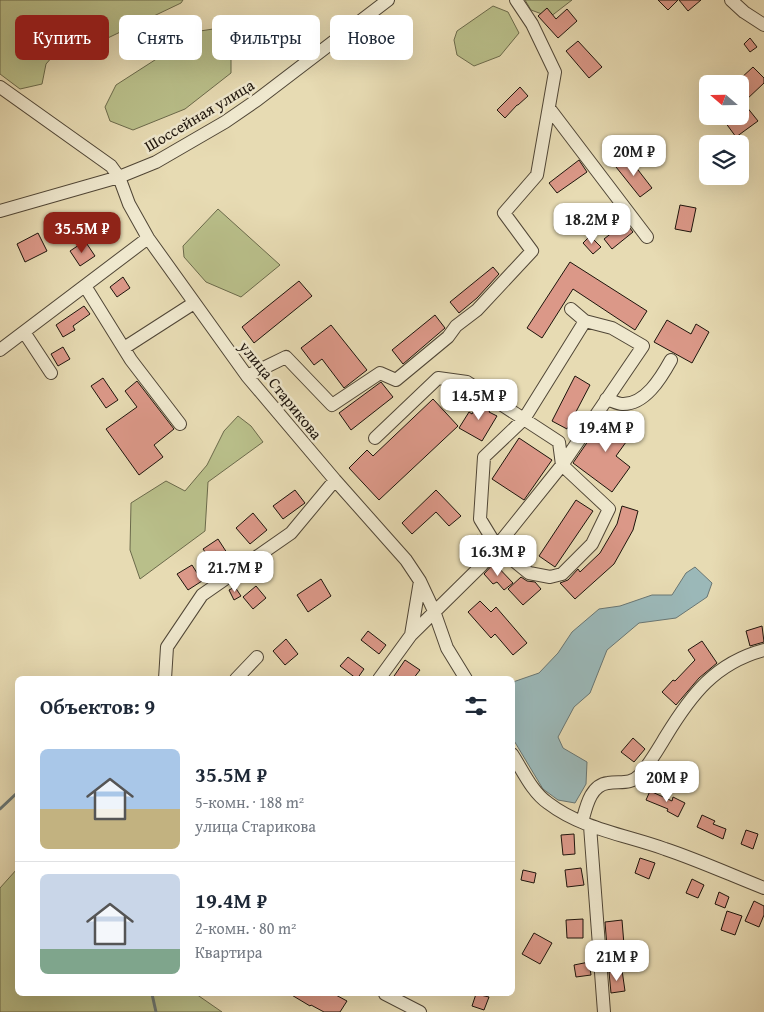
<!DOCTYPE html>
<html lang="ru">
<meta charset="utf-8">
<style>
:root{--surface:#fff;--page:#f2f2f3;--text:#1f2937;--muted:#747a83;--line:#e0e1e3;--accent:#8f2418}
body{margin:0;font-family:"Gentium Book Plus",serif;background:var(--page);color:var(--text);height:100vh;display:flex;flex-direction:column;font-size:19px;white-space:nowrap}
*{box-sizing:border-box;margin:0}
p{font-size:16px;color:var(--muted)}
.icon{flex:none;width:28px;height:28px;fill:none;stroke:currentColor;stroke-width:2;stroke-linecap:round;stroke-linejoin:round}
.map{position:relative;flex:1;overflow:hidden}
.details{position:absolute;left:15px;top:676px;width:500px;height:320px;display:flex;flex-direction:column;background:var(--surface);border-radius:8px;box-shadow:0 5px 20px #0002}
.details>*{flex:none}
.top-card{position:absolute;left:15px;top:15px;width:500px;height:45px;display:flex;gap:10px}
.needle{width:32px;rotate:290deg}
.tools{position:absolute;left:699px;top:75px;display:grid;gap:10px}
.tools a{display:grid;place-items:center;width:50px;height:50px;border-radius:8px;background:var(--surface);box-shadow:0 5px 20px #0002;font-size:25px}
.price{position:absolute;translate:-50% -42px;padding:0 11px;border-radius:10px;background:#fff;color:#222;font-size:16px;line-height:32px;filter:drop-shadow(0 1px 2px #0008)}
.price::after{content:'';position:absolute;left:50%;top:30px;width:15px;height:11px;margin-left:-8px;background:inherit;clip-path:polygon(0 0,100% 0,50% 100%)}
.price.on{background:var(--accent);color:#fff}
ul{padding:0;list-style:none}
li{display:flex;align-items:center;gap:15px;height:125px;padding:0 25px}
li+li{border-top:1px solid var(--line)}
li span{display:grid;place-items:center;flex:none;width:140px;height:100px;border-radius:8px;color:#555}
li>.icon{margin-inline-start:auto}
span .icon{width:60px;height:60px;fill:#fffc;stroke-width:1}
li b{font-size:21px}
h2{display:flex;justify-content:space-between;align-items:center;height:60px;padding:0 25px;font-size:21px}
.chip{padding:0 18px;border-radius:8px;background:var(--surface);box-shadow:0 5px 20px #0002;font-size:18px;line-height:45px}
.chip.on{background:var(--accent);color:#fff}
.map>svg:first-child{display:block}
.green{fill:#b9bf8a;stroke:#6b6a4b}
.water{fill:#9bb8b8;stroke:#697673}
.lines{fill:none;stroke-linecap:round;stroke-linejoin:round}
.stream{stroke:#697673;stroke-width:3}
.building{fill:#db9888;stroke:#1d140c}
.minor-casing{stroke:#504636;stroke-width:14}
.minor{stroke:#efe8ce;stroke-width:12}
.labels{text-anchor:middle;stroke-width:5;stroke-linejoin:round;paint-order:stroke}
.street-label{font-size:16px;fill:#1d140c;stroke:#efe8ce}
</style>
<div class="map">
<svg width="764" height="1012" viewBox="0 0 764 1012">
<rect width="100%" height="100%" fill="#e7dbb3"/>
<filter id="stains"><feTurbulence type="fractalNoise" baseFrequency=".004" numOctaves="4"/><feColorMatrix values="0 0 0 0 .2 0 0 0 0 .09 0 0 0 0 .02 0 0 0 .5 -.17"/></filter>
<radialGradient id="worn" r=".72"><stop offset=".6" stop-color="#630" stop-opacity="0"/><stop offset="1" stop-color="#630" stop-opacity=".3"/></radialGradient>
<path class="green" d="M0,0H183L181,3L68,57L53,56L46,64L42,84L20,89L0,74Z
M525,0H572L550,17L531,10Z
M493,6L508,12L519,33L500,56L474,66L457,55L454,40L457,31Z
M213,29L231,50V73L185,109L133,130L110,121L105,107L116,85L200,31Z
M218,209L280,265L241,297L206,282L184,257L183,246Z
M238,416L251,426L263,442L208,482L205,531L140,579L130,550L131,503L166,481L185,491L207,465L224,431Z
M17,869L18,994H196L222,1012H0V888Z"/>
<path class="water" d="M695,567L712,583L707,597L676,618L639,623L607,650L590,693L574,707L558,737L563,748L587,762L586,784L575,803L558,800L543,789L513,739V682L539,673L558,653L572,632L599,609L620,606L652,595H672L686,573Z"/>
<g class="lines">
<path class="stream" d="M0,809L18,792
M152,994L156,1012"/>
</g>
<path class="building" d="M658,0H678L668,10Z
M679,0H701L688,11Z
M547,8L556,19L567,9L577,21L558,38L538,16Z
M750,38L757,47L750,52L744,44Z
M578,41L602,67L589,78L566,51Z
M753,67L764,78V83L746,100L740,93V79Z
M520,87L528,96L518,105H517L505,118L497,110Z
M746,106L758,121L736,137L725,122L733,116H740V111Z
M628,157L652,188L640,197L616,167Z
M579,160L587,172L557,193L549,183Z
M582,205L589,212L582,219L575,212Z
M680,205L696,208L691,232L675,229Z
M621,217L633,232L612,249L604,239L618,228L614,223Z
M38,233L47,251L25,262L17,244Z
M590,236L601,247L593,254L583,243Z
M85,241L95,256L80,266L70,251Z
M570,262L647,311L635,330L573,289L542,338L527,328Z
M493,267L499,274L477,298L459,313L450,302Z
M123,277L130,288L117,297L110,287Z
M299,281L312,296L254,343L242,327Z
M84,306L90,314L73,326L75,330L63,337L56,325Z
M435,315L445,328L403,364L392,350Z
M667,320L691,334L696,324L709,332L692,363L654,342Z
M331,325L367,370L344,388L322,359L314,365L301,348Z
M63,347L70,359L58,366L51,354Z
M575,376L590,385L567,429L552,421Z
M103,378L118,400L106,408L91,386Z
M137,381L174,429L154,445L163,457L139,475L106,429L137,407L125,391Z
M381,382L393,397L351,430L339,413Z
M433,399L458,426L379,500L349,468L367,450L373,456Z
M480,400L491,408L489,412L497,416L482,441L459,428L469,412L472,414Z
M608,412L634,431L616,456L630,467L612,492L573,463Z
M519,438L552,460L524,500L492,479Z
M295,490L305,503L283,519L273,506Z
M436,490L461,516L449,526L436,512L412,534L402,523Z
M576,500L593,511L555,567L539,556Z
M622,506L638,511L633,530L614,564L575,599L560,583L568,580L578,569L580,572L600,553L617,524Z
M253,513L267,530L250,544L236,528Z
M478,535L487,546L476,556L466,545Z
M218,539L229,556L214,565L203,549Z
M494,563L513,583L504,590L497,582L493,584L484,574Z
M192,565L202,581L188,590L177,574Z
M521,577L527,581L535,582L541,589L523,605L508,589Z
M321,579L331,596L308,612L297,595Z
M256,586L266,598L253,609L243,597Z
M235,587L241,596L234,600L229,590Z
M480,601L491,612L496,607L527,643L513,655L495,634L491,638L468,612Z
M762,626L764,642L750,646L746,631Z
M368,631L386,645L379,654L361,640Z
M286,639L298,654L285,665L273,651Z
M702,641L717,663L699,678L676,705L662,692L673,680L675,681L695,660L688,650Z
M348,657L364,669L357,679L340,666Z
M405,660L420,670L413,679H392Z
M633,738L645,749L634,762L621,752Z
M650,791L672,801L673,797L685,803L678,817L667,811L668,809L646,800Z
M702,815L715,821L713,824L726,829L723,839L697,827Z
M746,830L758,834L753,849L741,844Z
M574,834L575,854L563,855L561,835Z
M640,858L655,863L649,879L635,873Z
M581,868L584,885L567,887L565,870Z
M523,870L536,873L534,883L521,880Z
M692,879L704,885L698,898L686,893Z
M719,892L729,897L725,908L715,904Z
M754,901L764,906V915L759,927L745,921Z
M727,911L742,916L735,935L721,930Z
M583,919V938H567L566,920Z
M622,920L624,945L607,947L605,922Z
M534,933L552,943L540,964L522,954Z
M589,962L591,975L576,977L574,965Z
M622,970L625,991L611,993L609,972Z
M290,994H334L347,1001L340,1012H324L311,1005L310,1006Z
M476,994L489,997L484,1010L472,1006Z"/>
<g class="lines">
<g class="minor-casing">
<path id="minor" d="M731,0L744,12L764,25
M0,87L111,166L119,177L129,204L148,238L247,376L335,480L406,560L420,581L434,611L447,648L466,679
M549,108L647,237
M0,211L119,177L156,162L225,122L257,100L388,0
M85,286L131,360L180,424
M571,309L585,321
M24,332L51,373
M124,348L194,303
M0,350L148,238
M247,376L286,357L332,405L380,373L396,380L448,337L456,326L477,310L532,251L504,213L537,175L555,72L532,24L516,0
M606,399C611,400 617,404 622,404C645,405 661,378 671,360
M375,438L438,378L467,382L559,442L562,465L609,509L592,544L562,574L550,577L529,573L497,547L480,519L484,457L524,419L585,321L612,328L643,346L562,465L481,566L411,635L379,679
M411,635L420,581
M165,679L167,647L202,595L291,533L335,480
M236,679L257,657
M512,754C523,771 532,792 548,803C582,829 626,835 665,849C698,860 731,875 764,888
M582,822C586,808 590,785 608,783C620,781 630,785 640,775C650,763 658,749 666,736C691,695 715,663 764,650
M590,826L604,1012
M385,994L420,1012"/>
</g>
<use href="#minor" class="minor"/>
</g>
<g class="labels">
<g class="street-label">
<text transform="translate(199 115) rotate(-31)" y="6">Шоссейная улица</text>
<text transform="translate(281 390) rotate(51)" y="6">улица Старикова</text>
</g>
</g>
<rect width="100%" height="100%" filter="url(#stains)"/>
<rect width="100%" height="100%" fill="url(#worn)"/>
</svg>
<div class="tools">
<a><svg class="needle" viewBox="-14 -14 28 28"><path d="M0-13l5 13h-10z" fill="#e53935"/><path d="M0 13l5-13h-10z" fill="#747a83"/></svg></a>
<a><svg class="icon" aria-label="layers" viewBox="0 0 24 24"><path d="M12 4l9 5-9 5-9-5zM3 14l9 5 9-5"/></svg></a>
</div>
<b class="price" style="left:634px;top:177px">20M ₽</b>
<b class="price" style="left:592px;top:245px">18.2M ₽</b>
<b class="price on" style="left:82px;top:254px">35.5M ₽</b>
<b class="price" style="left:479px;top:421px">14.5M ₽</b>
<b class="price" style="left:606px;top:453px">19.4M ₽</b>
<b class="price" style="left:498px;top:577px">16.3M ₽</b>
<b class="price" style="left:235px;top:593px">21.7M ₽</b>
<b class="price" style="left:667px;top:803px">20M ₽</b>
<b class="price" style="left:617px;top:982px">21M ₽</b>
<div class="top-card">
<a class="chip on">Купить</a>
<a class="chip">Снять</a>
<a class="chip">Фильтры</a>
<a class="chip">Новое</a>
</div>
<section class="details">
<h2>Объектов: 9<svg class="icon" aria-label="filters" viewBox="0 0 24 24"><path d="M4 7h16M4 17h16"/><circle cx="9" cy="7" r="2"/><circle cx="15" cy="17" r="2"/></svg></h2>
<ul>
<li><span style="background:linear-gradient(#a9c7e8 60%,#c2b280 0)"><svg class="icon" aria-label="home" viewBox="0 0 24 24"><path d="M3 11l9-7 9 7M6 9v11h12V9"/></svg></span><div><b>35.5M ₽</b><p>5-комн. · 188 m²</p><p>улица Старикова</p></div></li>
<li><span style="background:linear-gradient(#c9d6e8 75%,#7fa58c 0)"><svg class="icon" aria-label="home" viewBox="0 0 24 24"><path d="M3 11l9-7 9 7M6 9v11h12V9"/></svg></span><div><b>19.4M ₽</b><p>2-комн. · 80 m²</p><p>Квартира</p></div></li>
</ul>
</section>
</div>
